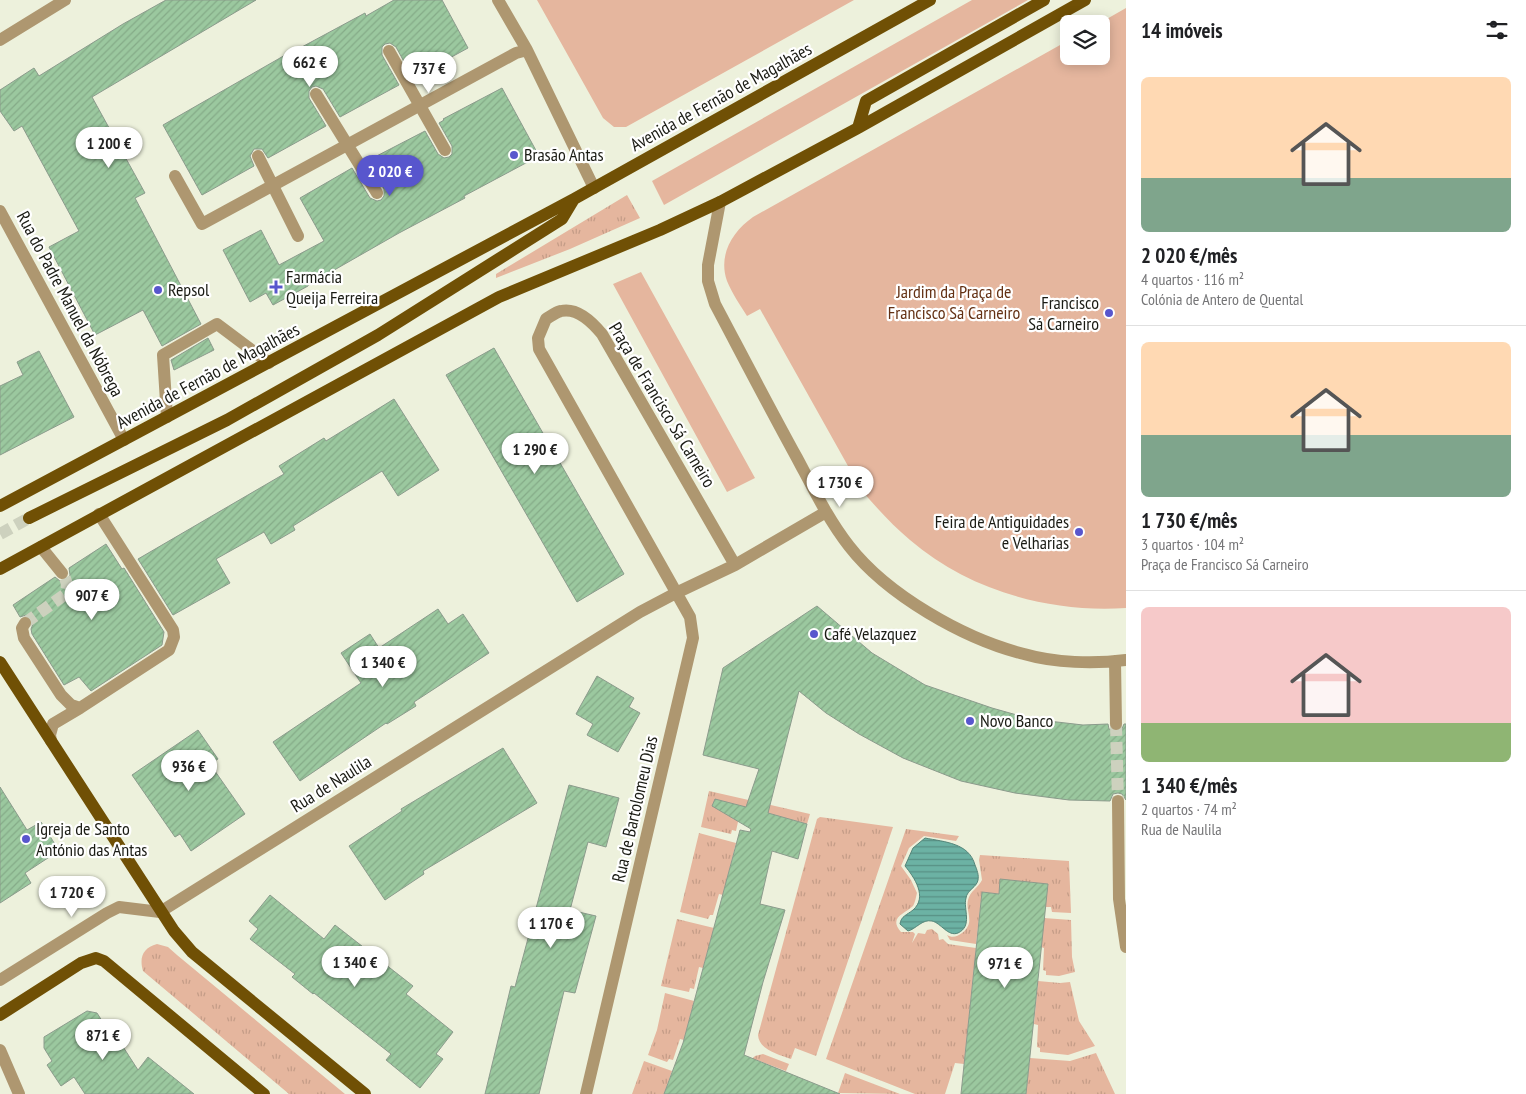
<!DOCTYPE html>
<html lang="pt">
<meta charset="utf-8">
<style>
:root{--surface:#fff;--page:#f2f2f2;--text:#202124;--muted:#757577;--line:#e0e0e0;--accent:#5856cd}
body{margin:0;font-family:"PT Sans Narrow",sans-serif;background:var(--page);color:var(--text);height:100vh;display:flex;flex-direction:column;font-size:19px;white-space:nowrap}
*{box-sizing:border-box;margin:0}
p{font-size:16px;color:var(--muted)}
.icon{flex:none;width:28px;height:28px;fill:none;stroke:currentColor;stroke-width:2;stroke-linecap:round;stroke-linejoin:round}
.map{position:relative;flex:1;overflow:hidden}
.drawer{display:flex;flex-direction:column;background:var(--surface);width:400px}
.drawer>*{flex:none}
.buttons{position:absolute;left:1060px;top:15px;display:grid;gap:10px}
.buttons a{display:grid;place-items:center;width:50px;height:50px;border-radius:8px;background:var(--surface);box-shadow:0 2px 12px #0003;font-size:25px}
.price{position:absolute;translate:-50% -42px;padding:0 11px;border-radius:18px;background:#fff;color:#222;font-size:16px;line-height:32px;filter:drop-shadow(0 1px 2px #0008)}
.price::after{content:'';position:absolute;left:50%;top:30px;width:15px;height:11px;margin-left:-8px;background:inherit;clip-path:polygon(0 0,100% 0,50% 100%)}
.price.on{background:var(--accent);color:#fff}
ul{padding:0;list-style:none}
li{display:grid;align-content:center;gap:10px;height:265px;padding:0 15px}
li+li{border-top:1px solid var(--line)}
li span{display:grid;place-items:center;height:155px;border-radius:8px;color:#555}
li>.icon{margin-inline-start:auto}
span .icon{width:90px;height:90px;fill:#fffc;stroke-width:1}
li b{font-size:21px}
h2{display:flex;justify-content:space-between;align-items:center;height:60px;padding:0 15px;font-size:21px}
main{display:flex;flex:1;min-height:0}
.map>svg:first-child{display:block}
.grass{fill:url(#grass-tufts)}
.green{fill:#e5b69e}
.water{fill:url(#water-rules);stroke:#538579}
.building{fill:url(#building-hatch);stroke:#8b9b8c}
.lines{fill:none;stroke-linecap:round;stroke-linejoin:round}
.minor-tunnel{stroke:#cdd1be;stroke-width:12;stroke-dasharray:12 6;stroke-linecap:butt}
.major-tunnel{stroke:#cdd1be;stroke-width:12;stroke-dasharray:12 6;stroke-linecap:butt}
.minor{stroke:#ae9770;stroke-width:12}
.major{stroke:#705005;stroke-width:12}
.poi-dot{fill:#5856cd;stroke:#fff;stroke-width:2}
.labels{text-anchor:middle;stroke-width:4.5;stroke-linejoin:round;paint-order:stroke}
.street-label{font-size:18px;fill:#1a1b14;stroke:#fff}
.poi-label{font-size:18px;fill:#1a1b14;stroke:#fff;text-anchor:start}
.park-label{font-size:18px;fill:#643114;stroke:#fff}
</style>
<main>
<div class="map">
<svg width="1126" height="1094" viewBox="0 0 1126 1094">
<defs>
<pattern id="grass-tufts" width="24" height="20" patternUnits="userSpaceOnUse" patternTransform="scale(1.25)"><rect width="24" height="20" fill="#e5b69e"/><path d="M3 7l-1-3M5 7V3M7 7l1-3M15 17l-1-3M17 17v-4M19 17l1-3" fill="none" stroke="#c49c87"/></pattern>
<pattern id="water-rules" width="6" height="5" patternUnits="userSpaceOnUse" patternTransform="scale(1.25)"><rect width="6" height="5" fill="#6cb2a4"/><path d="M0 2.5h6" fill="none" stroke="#589084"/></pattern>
<pattern id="building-hatch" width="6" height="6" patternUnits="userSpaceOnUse" patternTransform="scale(1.25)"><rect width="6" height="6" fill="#9bc89f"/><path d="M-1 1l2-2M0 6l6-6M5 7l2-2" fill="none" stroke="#85ab88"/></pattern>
</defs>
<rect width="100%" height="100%" fill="#edf1dc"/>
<path class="grass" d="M627,195L640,218L570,249L496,278V274Z
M709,791L810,814L807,824L746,807L741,808L736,831L732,830L731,834L701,827Z
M820,817L893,827L816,1056L795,1048L791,1059C778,1054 759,1050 758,1035L817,819Z
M906,829L959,836L956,841L924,836L909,848L901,866L911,880L917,893C916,897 915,903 913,906C905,914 888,917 901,932H913L915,934L912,943L918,933L925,934L927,930L932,929L938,934L939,940L943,939L948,944L976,948L964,1064L955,1063L945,1094H915L826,1059Z
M699,833L736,843L723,895L719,894L713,915H710L708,919L680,912Z
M980,855L1069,861L1071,913L1052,912L1051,907H1045L1000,880L999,894L982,892L976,944L950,940L947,935C952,938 957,937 962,933C976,922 965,912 968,900C970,891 978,888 982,880L979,860Z
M1044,918L1071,920L1072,957L1075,972L1059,976L1046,975V971L1043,970L1044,948L1041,947Z
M677,919L714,928L703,968L699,967L694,989L690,988L689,992L661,986Z
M157,944L168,947L177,955L345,1094H289L143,971C139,957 143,948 157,944Z
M1038,981L1060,983L1070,982L1079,1021L1095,1046L1068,1055L1040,1052V1048L1037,1047L1038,1025L1034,1024Z
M665,993L694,1001L684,1040L680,1039L673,1060L669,1059L667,1062L648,1055L657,1030Z
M1096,1053L1115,1094H1026L1030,1058L1070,1061Z
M763,1054L789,1064L786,1071L757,1060L743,1094H739L752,1059L755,1056Z
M644,1061L672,1071L664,1094H632Z
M845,1073L900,1094L838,1093Z"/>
<path class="green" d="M537,0H854L626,127H614L603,118Z
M972,0H1028L664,205L652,181Z
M1126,8V608C1049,613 970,591 910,540C892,525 877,508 862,491L760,309L747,316C740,305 732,293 727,281C718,255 732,232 753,217L1069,40V56H1101V24H1098Z
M641,272L755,478L727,492L613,284Z"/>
<path class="water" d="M925,838C945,842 969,843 975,865C977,870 979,875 978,880C977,887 967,890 966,898C963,909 973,926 958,933C948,937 941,923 932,921C922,919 916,929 908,931L900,924C901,916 907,915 913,910C928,897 914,877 905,866L913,848Z"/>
<path class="building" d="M166,0H256L92,97L145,193L135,198L201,324L162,346L143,310L95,335L49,247L79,231L22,126L14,131L0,111V90L34,68L39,76L123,24Z
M394,0H442L468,48L413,78L396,47L390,43L385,44L382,47V55L399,85L340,117L323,89L316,86L312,87L309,91V98L326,126L268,158L262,149H254L250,156L254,166L202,195L163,125L287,54V55L365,13L366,16Z
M502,88L539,156L464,196L465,198L399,233L308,285V286L273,305L266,293L250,302L223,250L261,230L279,265L324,241L300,198L352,168L370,198L377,201L381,200L384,196V189L367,161L425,131L438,154L444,158L449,157L452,154V146L439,123L444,120L443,119Z
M208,338L214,350L174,370L171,360Z
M494,348L624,574L577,602L446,375Z
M39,351L74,417L0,455V386L23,375L17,362Z
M394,399L439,470L398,496L382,471L293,526L295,530L271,544L264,532L216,559L230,583L173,615L138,559L284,474L279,466L324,438L326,441Z
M106,544L122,569L124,568L164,632L162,645L91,691L79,677L64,685L32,634L31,629L33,624L32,619L26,615L20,617L13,605L55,577L60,581L67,580L70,575L69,568Z
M817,606L872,653L925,685L992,708L1031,719L1083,725L1108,724L1109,729L1116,732L1121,731L1124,724H1126V800L1122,794L1118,793L1113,794L1110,801L1069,800L1015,793L961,781L903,758L859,734L826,713L799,691L768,813L807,824L798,859L772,851L760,904L785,910L763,982L744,1055L840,1094H664L683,1043L740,830L750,832L751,829L712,806L715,799L746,807L759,769L703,755L723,668Z
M438,609L448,624L463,614L489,653L414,702L416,706L387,724L386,723L300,781L273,742L361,683L341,653L370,634L379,648Z
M597,676L634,698L629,707L640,713L618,752L587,735L593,724L576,714Z
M198,730L218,759L210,764L245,814L191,851L180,834L175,837L132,775Z
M503,748L537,803L423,871L424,874L385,900L349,846L402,811L401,809Z
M569,785L619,798L606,847L588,842L570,910L596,916L575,993L564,991L539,1094H485L511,986L515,987Z
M0,787L27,830L41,822L58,849L56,850L57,852L25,873L31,883L0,903Z
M1000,879L1048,884L1026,1094H961L982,892L999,894Z
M270,895L324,939L335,925L413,986L406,994L453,1032L436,1054L443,1059L420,1088L386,1060L391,1054L314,993L313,994L292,977L295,974L250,939L258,929L249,921Z
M87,1011L97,1013L106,1027L109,1025L138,1070L148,1057L194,1094H85L74,1077L61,1086L47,1065L52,1061L44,1048V1037Z"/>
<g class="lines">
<path class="minor-tunnel" d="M25,623L64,595C69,586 67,581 62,573
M1116,724L1118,801"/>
<path class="major-tunnel" d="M0,534L29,518"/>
<path class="minor" d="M498,0L527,50L594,188
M0,40L65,0
M389,51L445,150
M316,94L377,193
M258,156L298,236
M175,176L202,224L516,53L527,50
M720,202L708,265V281L715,304C742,355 769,407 797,458C813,488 828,519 849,546C887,595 964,639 1024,654C1055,663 1094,664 1126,660
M0,211L124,440
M167,417L163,355L217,324L269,363
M41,547L62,573
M25,623L22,628L24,638L61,695L71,705L80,708L169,650L174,637L173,630L99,514
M1115,661L1116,724
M51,741L50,735L53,724L80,708
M1118,801L1119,899L1126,947
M0,980L107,913L119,907L160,912L640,612L676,593L735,565L826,512
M0,1050L19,1094
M586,1094L693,638L690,617L539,349L538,338L546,319C551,316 556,312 561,311C578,307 593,323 602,334L735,565"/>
<path class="major" d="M858,128L866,101L1044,0
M0,506L574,199L930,0
M29,518L227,420L378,335L562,219L574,199
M0,569L499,297L660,230L720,202L858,128L1085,0
M0,662L174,931L192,952L365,1094
M0,1015L81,963L96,958L104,961L264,1094"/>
</g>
<g class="poi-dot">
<circle cx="514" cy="155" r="5"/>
<path d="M273.5 279.5h5v5h5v5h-5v5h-5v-5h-5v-5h5z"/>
<circle cx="158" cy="290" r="5"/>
<circle cx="1109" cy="313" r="5"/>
<circle cx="1079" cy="532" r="5"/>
<circle cx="814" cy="634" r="5"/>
<circle cx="970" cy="721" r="5"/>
<circle cx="26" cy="839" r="5"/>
</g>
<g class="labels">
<g class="street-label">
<text transform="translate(721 97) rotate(-29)" y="6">Avenida de Fernão de Magalhães</text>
<text transform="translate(70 304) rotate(62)" y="6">Rua do Padre Manuel da Nóbrega</text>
<text transform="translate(208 376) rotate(-28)" y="6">Avenida de Fernão de Magalhães</text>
<text transform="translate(662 405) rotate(59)" y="6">Praça de Francisco Sá Carneiro</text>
<text transform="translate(331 784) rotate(-32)" y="6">Rua de Naulila</text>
<text transform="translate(635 809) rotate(-77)" y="6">Rua de Bartolomeu Dias</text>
</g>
<g class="poi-label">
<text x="524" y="161">Brasão Antas</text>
<text x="286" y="283">Farmácia<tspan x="286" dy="21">Queija Ferreira</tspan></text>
<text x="168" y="296">Repsol</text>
<text x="1099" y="309" text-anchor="end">Francisco<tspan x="1099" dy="21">Sá Carneiro</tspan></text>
<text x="1069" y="528" text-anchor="end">Feira de Antiguidades<tspan x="1069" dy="21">e Velharias</tspan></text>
<text x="824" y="640">Café Velazquez</text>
<text x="980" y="727">Novo Banco</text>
<text x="36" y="835">Igreja de Santo<tspan x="36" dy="21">António das Antas</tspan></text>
</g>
<g class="park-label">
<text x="954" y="298">Jardim da Praça de<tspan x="954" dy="21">Francisco Sá Carneiro</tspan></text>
</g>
</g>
</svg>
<div class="buttons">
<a><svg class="icon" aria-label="layers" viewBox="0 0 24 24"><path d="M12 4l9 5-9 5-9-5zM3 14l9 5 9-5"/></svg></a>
</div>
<b class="price" style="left:310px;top:88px">662 €</b>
<b class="price" style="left:429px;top:94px">737 €</b>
<b class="price" style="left:109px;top:169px">1 200 €</b>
<b class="price on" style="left:390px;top:197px">2 020 €</b>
<b class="price" style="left:535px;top:475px">1 290 €</b>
<b class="price" style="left:840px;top:508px">1 730 €</b>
<b class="price" style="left:92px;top:621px">907 €</b>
<b class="price" style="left:383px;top:688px">1 340 €</b>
<b class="price" style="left:189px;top:792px">936 €</b>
<b class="price" style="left:72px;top:918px">1 720 €</b>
<b class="price" style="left:551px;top:949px">1 170 €</b>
<b class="price" style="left:355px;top:988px">1 340 €</b>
<b class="price" style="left:1005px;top:989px">971 €</b>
<b class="price" style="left:103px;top:1061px">871 €</b>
</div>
<section class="drawer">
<h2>14 imóveis<svg class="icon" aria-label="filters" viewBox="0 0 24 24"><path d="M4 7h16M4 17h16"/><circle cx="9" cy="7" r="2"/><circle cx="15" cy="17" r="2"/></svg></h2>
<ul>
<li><span style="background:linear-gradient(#ffd9b3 65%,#7fa58c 0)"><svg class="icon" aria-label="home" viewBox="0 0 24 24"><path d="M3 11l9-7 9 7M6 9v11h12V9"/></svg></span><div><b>2 020 €/mês</b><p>4 quartos · 116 m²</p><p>Colónia de Antero de Quental</p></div></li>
<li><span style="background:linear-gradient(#ffd9b3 60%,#7fa58c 0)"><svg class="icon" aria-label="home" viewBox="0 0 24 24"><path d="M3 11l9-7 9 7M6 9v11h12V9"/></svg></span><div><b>1 730 €/mês</b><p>3 quartos · 104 m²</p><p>Praça de Francisco Sá Carneiro</p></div></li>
<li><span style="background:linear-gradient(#f6c9c9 75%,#8fb573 0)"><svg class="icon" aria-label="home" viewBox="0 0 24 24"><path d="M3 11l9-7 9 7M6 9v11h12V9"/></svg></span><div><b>1 340 €/mês</b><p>2 quartos · 74 m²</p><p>Rua de Naulila</p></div></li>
</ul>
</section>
</main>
